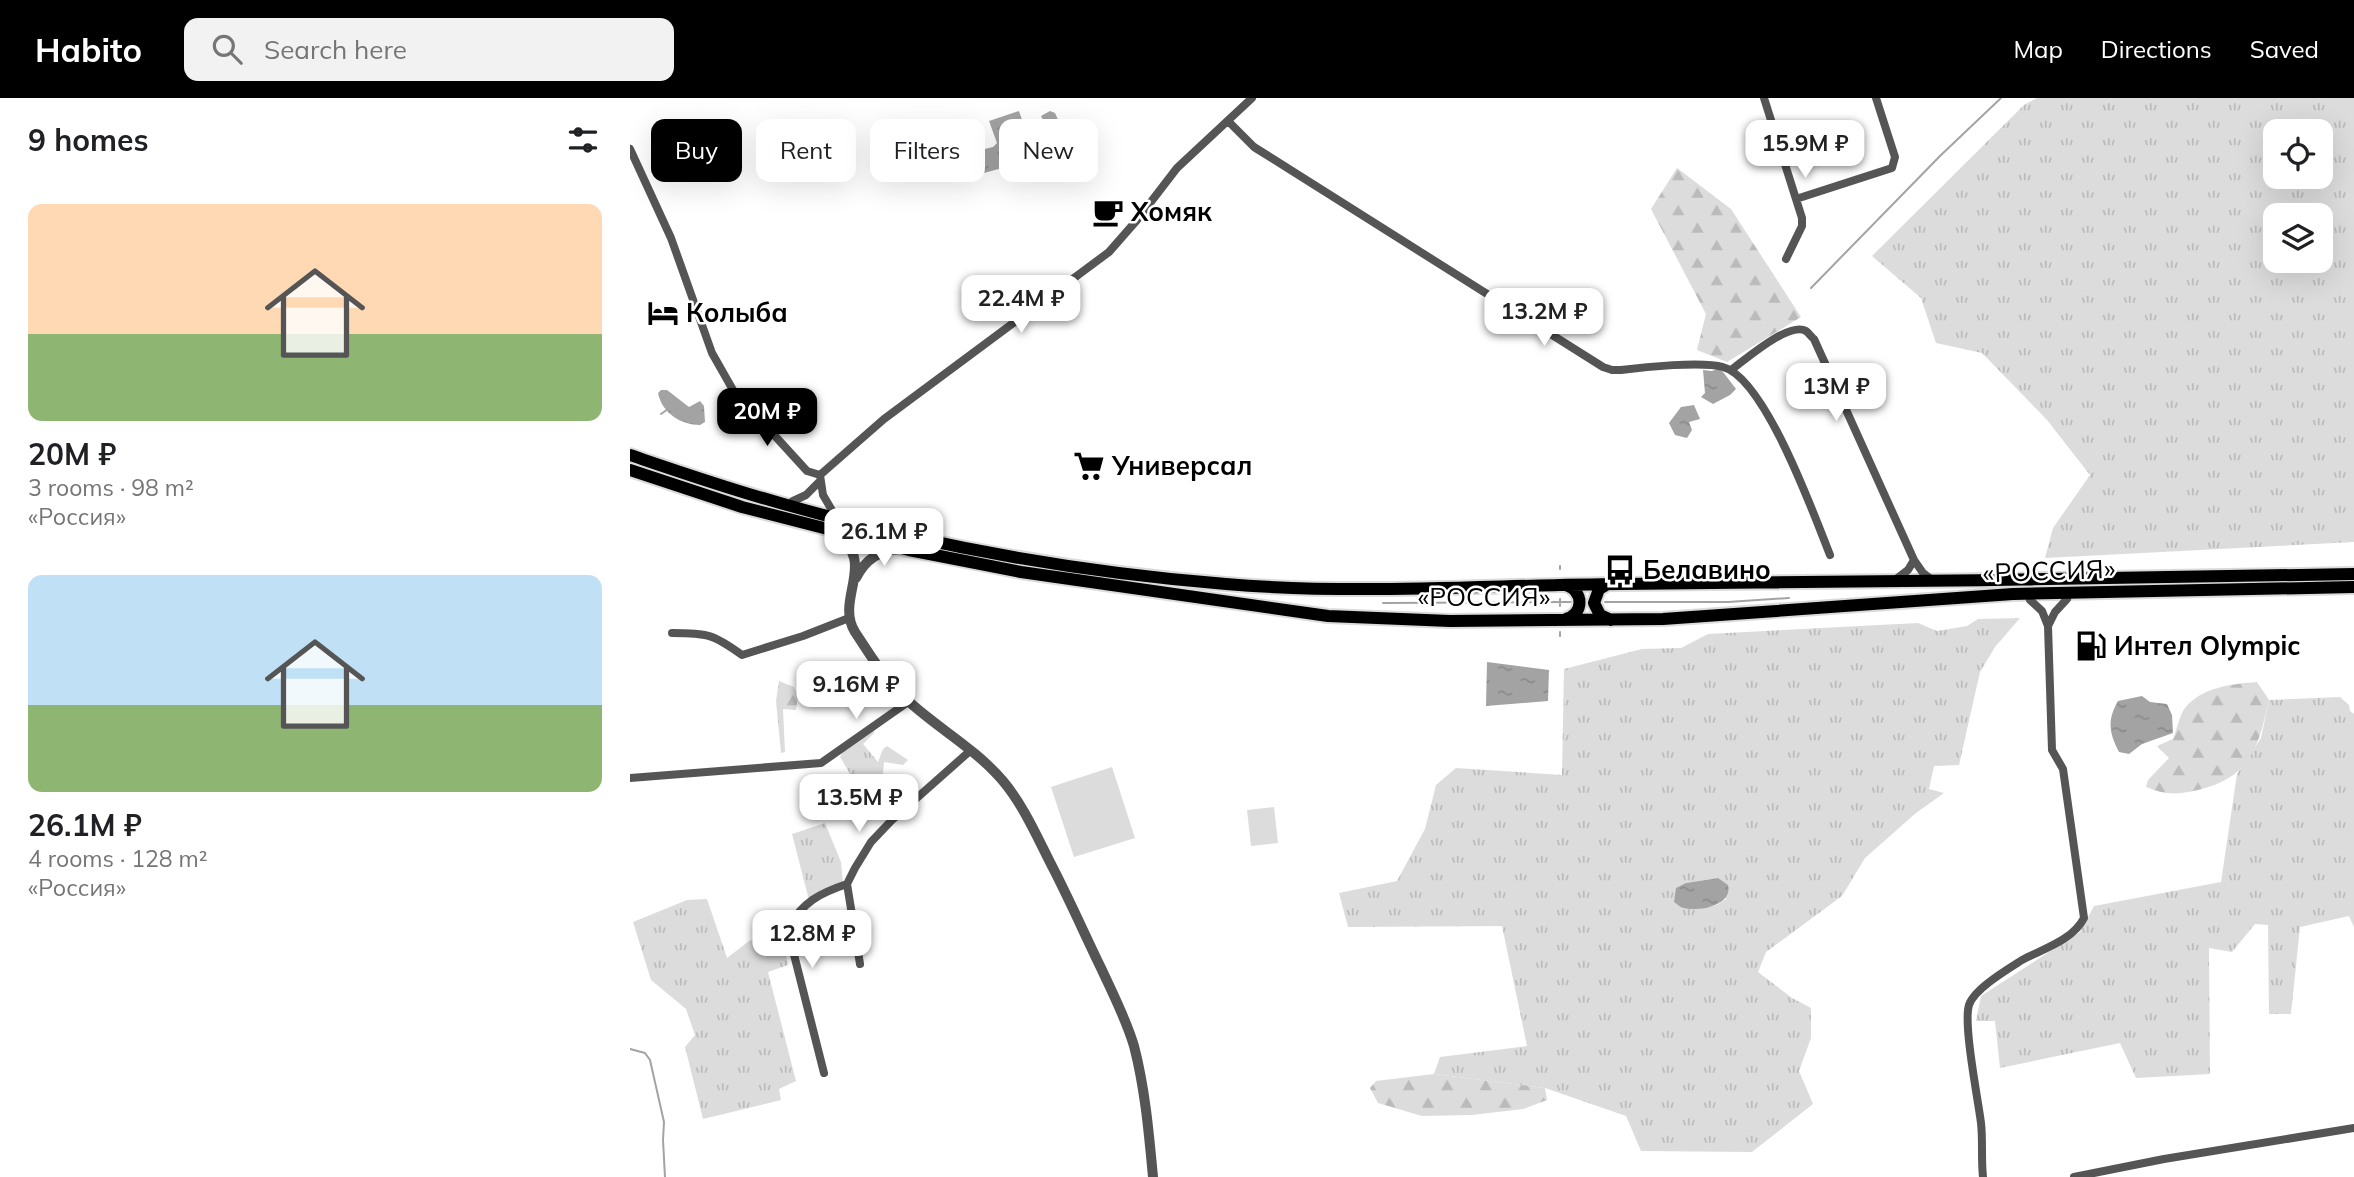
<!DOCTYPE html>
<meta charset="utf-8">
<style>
:root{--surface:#fff;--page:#f2f2f2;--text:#202124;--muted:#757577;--accent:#000}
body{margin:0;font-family:Mulish,sans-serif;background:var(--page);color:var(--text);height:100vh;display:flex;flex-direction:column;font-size:26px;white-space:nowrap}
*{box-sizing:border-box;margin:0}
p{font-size:23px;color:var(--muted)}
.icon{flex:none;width:38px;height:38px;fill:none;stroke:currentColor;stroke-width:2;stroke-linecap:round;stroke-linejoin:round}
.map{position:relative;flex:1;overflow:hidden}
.drawer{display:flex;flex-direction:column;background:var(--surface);width:630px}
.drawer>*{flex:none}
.guide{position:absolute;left:21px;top:21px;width:665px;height:63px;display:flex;gap:14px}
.controls{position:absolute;left:1633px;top:21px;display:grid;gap:14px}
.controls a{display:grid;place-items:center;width:70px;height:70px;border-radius:14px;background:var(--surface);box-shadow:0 7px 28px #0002;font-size:35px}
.price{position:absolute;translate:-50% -60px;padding:0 16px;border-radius:14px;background:#fff;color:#222;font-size:23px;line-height:46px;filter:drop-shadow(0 2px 4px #0008)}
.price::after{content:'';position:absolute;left:50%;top:42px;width:21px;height:16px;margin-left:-10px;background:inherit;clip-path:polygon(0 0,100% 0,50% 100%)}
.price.on{background:var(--accent);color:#fff}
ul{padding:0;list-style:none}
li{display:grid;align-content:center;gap:14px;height:371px;padding:0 28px}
li span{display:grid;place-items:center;height:217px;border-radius:14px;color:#555}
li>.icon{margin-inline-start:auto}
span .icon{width:126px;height:126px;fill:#fffc;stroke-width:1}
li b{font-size:30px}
h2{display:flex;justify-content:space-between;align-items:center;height:84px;padding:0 28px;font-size:30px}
.tag{padding:0 24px;border-radius:14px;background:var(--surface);box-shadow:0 7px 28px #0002;font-size:24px;line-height:63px}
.tag.on{background:var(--accent);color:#fff}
header{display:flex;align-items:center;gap:42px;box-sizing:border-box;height:98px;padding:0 35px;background:var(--accent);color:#fff}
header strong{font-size:33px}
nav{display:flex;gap:38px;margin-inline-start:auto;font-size:24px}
.search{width:490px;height:63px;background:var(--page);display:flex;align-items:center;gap:18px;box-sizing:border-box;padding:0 24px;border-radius:14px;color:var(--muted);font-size:26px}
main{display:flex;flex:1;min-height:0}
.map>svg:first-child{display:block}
.grass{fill:url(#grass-tufts);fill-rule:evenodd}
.forest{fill:url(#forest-firs)}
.green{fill:#dcdcdc}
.water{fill:url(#water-ripples)}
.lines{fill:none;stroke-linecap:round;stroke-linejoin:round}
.stream{stroke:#a3a3a3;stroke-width:2}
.trunk-casing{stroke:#dbdbdb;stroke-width:16}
.minor{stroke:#555;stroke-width:8}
.tertiary{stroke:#555;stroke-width:10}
.trunk{stroke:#000;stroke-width:12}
.labels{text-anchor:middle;stroke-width:5;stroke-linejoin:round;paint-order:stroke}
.poi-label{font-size:26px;font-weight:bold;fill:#000;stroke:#fff;text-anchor:start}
.street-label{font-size:26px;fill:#000;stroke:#fff}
</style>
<header>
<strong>Habito</strong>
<div class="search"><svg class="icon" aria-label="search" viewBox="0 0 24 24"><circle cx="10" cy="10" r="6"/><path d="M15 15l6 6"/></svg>Search here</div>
<nav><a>Map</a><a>Directions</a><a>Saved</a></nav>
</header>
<main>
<section class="drawer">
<h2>9 homes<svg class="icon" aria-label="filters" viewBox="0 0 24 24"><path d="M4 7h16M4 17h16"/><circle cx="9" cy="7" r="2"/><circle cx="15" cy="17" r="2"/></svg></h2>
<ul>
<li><span style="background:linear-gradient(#ffd9b3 60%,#8fb573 0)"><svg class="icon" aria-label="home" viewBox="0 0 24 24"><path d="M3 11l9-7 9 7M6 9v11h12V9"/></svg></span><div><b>20M ₽</b><p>3 rooms · 98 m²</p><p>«Россия»</p></div></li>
<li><span style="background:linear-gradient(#bfe0f5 60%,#8fb573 0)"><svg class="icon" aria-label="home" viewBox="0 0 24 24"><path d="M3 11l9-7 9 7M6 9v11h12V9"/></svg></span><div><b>26.1M ₽</b><p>4 rooms · 128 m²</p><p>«Россия»</p></div></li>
</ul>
</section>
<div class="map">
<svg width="1724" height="1079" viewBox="0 0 1724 1079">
<defs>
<pattern id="grass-tufts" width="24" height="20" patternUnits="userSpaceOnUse" patternTransform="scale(1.75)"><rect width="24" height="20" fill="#dcdcdc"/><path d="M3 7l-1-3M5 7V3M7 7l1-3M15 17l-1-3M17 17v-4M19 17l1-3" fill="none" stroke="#bbb"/></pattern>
<pattern id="forest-firs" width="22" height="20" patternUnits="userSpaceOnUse" patternTransform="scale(1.75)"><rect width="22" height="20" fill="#dcdcdc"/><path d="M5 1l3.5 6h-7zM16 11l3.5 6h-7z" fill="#bbb"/></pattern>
<pattern id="water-ripples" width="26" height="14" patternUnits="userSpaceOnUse" patternTransform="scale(1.75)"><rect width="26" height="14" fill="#a3a3a3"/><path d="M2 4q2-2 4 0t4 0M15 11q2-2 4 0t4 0" fill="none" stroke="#8b8b8b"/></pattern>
</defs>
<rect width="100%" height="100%" fill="#fff"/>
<path class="grass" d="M1407,0H1724V444L1415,460L1423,430L1460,377L1417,322L1352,255L1306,245L1291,200L1242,158L1394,7ZM1645,33H1690V79H1645ZM1645,117H1690V163H1645Z
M1390,520L1365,549L1350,574L1329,667L1304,668L1299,691L1314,695L1286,715L1235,760L1212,798L1136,854L1128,874L1162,900L1181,910V940L1169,973L1183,1006L1122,1054L1011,1053L996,1018L915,990L804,976L810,959L897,948L872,828L718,829L709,795L767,783L795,731L806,687L826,670L932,677L934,571L1012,551L1051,550L1078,536L1288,525L1307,533L1337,528L1348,521ZM1088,780L1096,801L1087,807L1067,811L1056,785Z
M1710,599L1719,607L1720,613L1724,616V829L1719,818L1670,829L1661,916H1639L1638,827L1625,826L1602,854L1579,850L1580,976L1506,980L1490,945L1370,970L1365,923H1346L1351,898L1450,834L1464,808L1591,784L1607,676L1631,640L1639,602Z
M244,631V635L233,646L248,664L253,651L257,648L278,662L273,667L254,664L252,688L260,698L254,705L244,696L229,691L210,659L213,653Z
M195,725L211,764L213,785L179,802L162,736Z
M77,801L97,860L119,843L151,834L158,867L138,874L166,983L149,991L151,1002L73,1021L55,949L65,937L56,911L21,882L3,824L57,802Z"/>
<path class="forest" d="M1047,70L1101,111L1171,219L1097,264L1067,252L1076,216L1021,111Z
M149,583L164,589L168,598L166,612L153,611L155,654L151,655L146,603Z
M1627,584L1639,602C1628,650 1621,679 1568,692C1546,697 1536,697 1516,689L1518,682L1539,660L1527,648L1543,641C1547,632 1549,618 1555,610C1572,589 1602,586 1627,584Z
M804,976L915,990L917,1002L893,1011L842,1017L792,1018L748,1005L740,990L746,983Z"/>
<path class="green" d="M482,669L505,740L444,759L421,689Z
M644,709L648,745L621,748L617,712Z"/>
<path class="water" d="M389,13L405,61L339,79L335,77L327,56L313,58L305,43V36L343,24L349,29L353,47L333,52L334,56L363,49L367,45L359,23Z
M420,13L425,15L439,46L435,53L429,54L411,18Z
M1090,270L1106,291L1100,297L1083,306L1071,299L1075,295L1073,272L1082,273Z
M31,292H37L59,309L70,303L74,308L75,324L70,327C51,327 32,315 28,295Z
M1064,307L1070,321L1059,324L1062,332L1057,340L1045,337L1039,325L1051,309Z
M857,564L919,572L918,603L856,608Z
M1512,598L1520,604L1537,606L1542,617L1543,635L1512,646L1499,656L1489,654C1479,635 1477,622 1488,603Z
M1088,780L1098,787C1103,807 1070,814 1054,810C1051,810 1047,806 1044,804L1046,790L1056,785Z"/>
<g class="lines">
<path class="stream" d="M1181,190L1310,58L1371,0
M31,316L38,311
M930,468V471
M930,501V508
M975,504H1098L1159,500
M753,505L941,504
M930,534V538
M0,951L15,955L20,962L34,1024L33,1042L35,1079"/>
<g class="trunk-casing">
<path id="trunk" d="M0,357C50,374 99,391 150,405C295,447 446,474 596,486C727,497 859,487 990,486C1235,484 1479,481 1724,476
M0,372L112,409L279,452L391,474L698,518L820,523L1033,521L1383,496L1724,489
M978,486L969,491L964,505L970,517L981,522
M936,521C954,515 954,494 936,487"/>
</g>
<path class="minor" d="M1134,0L1172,120V128L1156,161
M598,23L624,49L973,269L982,272H991C1014,269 1072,263 1093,269C1135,280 1184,417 1200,457
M0,51L41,140L82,255L103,292L177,373L190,377
M1166,101L1262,70L1265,59L1246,0
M1101,272C1115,262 1159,223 1176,233C1179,235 1181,239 1184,241L1284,462L1293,475L1302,482
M163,403L176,397L190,383
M203,414L193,397L190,377L254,321L479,154L507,122L547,70L622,0
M1265,482L1278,472L1284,462
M1400,502L1412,513L1418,528
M42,535C77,535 83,536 112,557L173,538L219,520
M0,680L191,665L278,604
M230,866L217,786L225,770L241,744L262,722L341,652
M194,975L157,829C175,804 187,796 217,786
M1353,1079C1351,1061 1353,1043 1351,1025C1348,1001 1333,926 1339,907C1344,891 1378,871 1392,862C1413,851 1443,842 1454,820L1433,671L1422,652L1418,528L1425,514L1437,501
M1444,1079L1534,1061L1724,1030"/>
<path class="tertiary" d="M203,434C250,463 204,500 225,534C241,558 255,582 276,601C307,630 345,650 373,683C394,708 408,741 423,770C440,803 455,837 471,870C483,896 496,921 504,948C515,990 519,1036 523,1079
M226,480C235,462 249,452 269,451"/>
<use href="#trunk" class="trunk"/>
</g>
<defs>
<g id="cafe-bare" transform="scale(2.415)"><path d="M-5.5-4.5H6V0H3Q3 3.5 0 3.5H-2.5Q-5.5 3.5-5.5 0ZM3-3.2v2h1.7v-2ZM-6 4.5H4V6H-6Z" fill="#000" stroke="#fff" stroke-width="2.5" paint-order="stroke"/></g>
<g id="hotel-bare" transform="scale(2.415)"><path d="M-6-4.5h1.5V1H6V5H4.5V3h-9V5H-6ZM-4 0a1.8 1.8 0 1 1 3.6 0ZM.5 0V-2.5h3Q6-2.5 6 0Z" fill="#000" stroke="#fff" stroke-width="2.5" paint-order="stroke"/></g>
<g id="supermarket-bare" transform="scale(2.415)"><path d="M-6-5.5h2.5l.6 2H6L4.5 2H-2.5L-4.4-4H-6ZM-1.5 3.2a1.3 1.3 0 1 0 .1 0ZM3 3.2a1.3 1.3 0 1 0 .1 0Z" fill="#000" stroke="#fff" stroke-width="2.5" paint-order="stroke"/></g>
<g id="bus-bare" transform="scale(2.415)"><path d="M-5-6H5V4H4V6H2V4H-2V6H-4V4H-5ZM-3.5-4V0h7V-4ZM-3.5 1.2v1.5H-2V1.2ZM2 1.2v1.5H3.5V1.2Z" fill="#000" stroke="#fff" stroke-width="2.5" paint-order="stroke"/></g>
<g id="fuel-bare" transform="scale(2.415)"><path d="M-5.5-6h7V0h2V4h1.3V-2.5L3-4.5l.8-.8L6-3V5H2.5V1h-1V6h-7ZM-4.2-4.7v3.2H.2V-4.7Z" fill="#000" stroke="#fff" stroke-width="2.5" paint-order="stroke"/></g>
</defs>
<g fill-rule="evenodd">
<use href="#cafe-bare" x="478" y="114"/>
<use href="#hotel-bare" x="33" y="215"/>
<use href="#supermarket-bare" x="459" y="368"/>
<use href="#bus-bare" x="990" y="472"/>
<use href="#fuel-bare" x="1461" y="548"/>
</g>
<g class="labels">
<g class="poi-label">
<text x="501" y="123">Хомяк</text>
<text x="56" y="224">Колыба</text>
<text x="482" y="377">Универсал</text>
<text x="1013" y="481">Белавино</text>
<text x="1484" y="557">Интел Olympic</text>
</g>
<g class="street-label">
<text transform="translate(1419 473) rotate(-2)" y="9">«РОССИЯ»</text>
<text x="854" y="508">«РОССИЯ»</text>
</g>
</g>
</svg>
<div class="controls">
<a><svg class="icon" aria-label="locate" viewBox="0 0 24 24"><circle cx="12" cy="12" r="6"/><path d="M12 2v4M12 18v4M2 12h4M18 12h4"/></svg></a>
<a><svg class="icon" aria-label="layers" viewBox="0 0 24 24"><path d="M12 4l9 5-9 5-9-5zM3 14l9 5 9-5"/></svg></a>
</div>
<b class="price" style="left:1175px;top:82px">15.9M ₽</b>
<b class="price" style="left:391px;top:237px">22.4M ₽</b>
<b class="price" style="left:914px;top:250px">13.2M ₽</b>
<b class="price" style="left:1206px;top:325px">13M ₽</b>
<b class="price on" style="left:137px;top:350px">20M ₽</b>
<b class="price" style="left:254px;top:470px">26.1M ₽</b>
<b class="price" style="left:226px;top:623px">9.16M ₽</b>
<b class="price" style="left:229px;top:736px">13.5M ₽</b>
<b class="price" style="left:182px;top:872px">12.8M ₽</b>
<div class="guide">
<a class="tag on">Buy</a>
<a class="tag">Rent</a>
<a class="tag">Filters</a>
<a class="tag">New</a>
</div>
</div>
</main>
